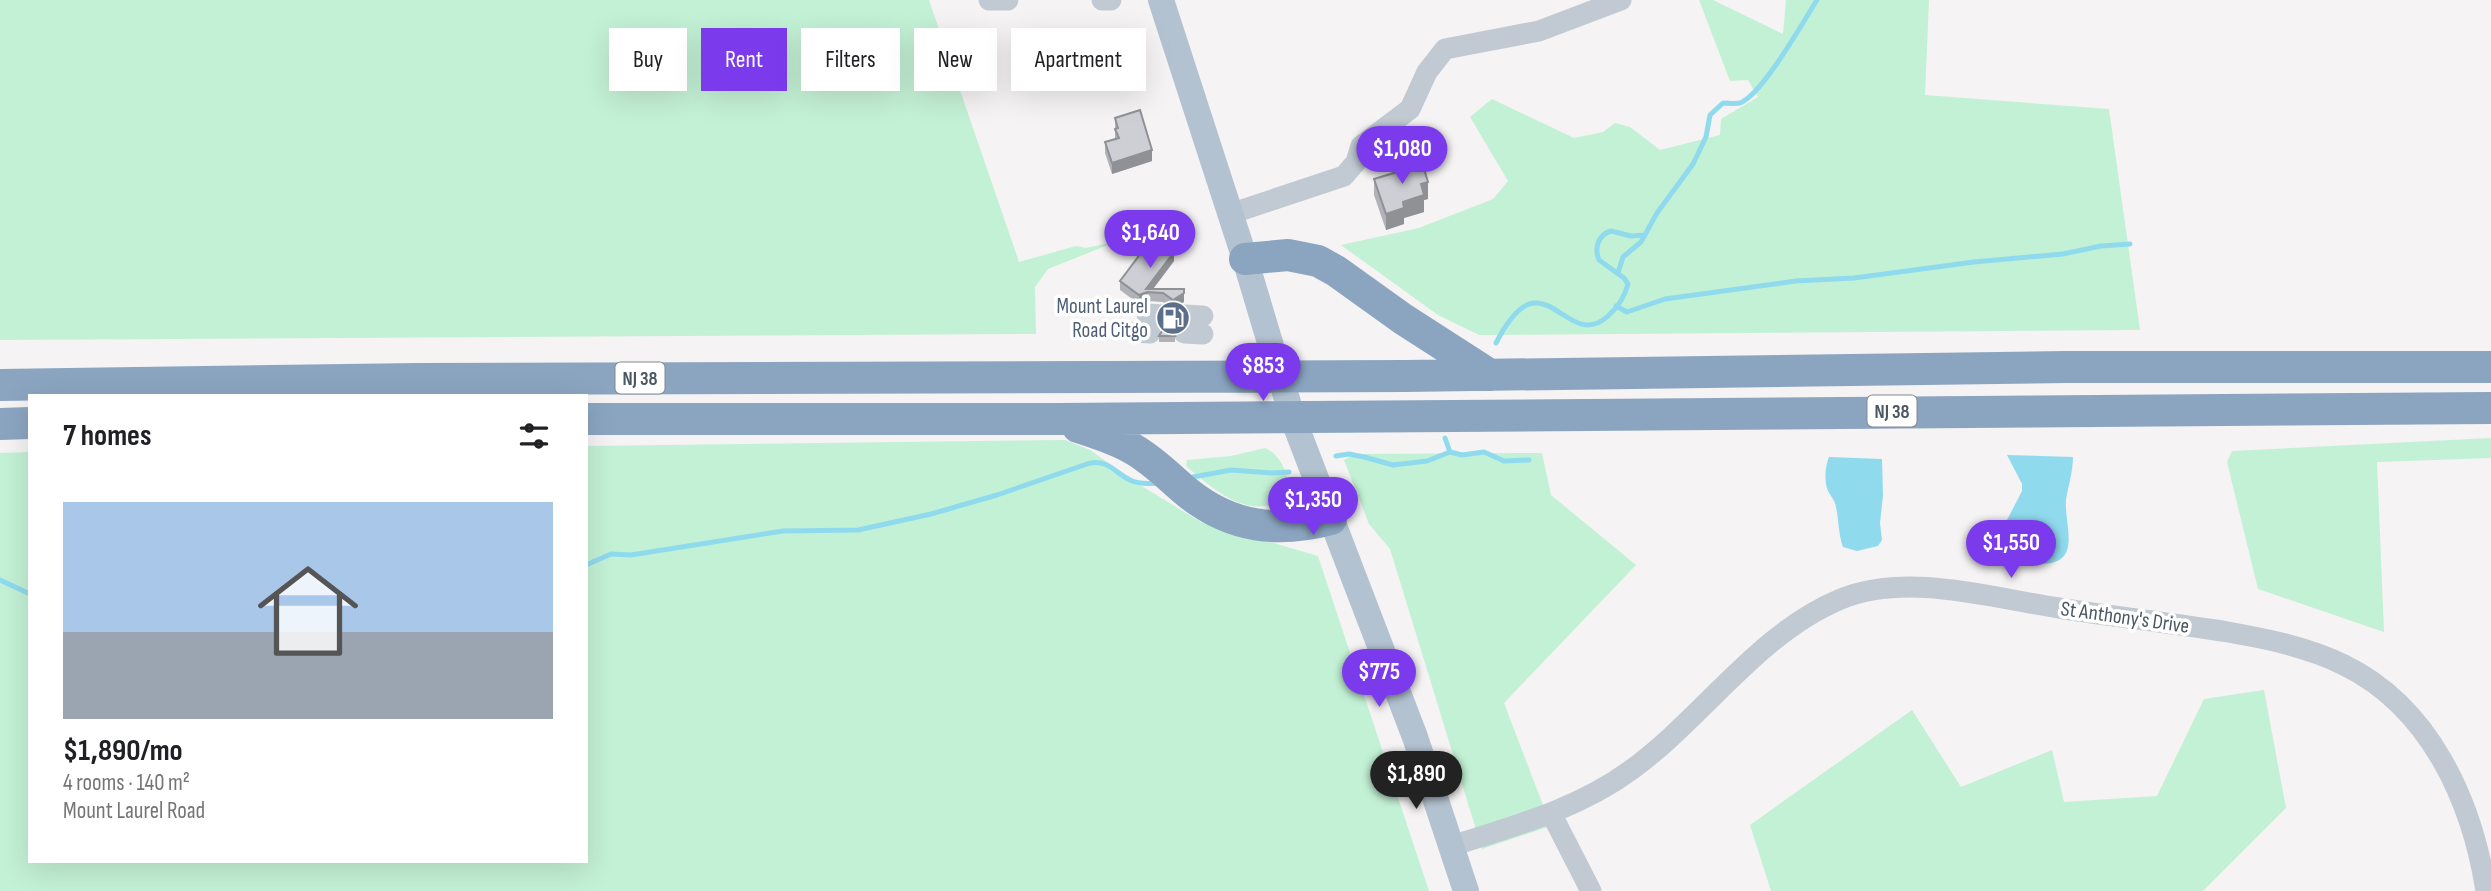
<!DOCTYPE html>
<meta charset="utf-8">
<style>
:root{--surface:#fff;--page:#f2f2f2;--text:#202124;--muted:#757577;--accent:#7c3aed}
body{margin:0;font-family:"Sofia Sans Condensed",sans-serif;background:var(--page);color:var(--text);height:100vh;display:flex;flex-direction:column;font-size:26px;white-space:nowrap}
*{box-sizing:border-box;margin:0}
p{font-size:23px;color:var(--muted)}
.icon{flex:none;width:38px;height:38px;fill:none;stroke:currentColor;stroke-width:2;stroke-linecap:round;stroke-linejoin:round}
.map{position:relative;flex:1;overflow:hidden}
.sheet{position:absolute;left:28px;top:394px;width:560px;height:469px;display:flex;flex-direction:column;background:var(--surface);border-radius:0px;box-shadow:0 7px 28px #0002}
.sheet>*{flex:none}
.hud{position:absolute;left:609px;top:28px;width:665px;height:63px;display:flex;gap:14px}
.price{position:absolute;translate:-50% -60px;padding:0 16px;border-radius:24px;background:var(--accent);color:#fff;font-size:23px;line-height:46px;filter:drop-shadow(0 2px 4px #0008)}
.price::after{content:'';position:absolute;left:50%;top:42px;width:21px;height:16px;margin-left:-10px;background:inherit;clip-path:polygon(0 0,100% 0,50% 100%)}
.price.current{background:#222;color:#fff}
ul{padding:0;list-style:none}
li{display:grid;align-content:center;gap:14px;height:371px;padding:0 35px}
li span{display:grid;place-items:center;height:217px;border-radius:0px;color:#555}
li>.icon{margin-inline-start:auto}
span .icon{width:126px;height:126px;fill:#fffc;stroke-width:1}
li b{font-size:30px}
h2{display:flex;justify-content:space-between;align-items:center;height:84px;padding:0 35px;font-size:30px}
.chip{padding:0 24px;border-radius:0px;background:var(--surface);box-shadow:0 7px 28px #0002;font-size:24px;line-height:63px}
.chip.current{background:var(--accent);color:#fff}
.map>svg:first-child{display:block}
.green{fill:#c3f1d5}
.water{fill:#90daee}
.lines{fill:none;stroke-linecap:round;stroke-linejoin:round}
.stream{stroke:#90daee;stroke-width:5}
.minor{stroke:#c1cad2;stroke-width:21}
.major{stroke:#b3c2d1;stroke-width:26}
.highway{stroke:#8ba5c1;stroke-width:32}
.wall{fill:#b0b2b7}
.shaded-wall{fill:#909195}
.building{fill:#cdcfd5;stroke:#909195;stroke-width:2}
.labels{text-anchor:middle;stroke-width:7;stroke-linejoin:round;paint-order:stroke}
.shield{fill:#fff;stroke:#808990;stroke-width:2}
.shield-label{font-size:19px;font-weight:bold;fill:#4a5661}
.service-label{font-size:21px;fill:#4e5e75;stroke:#fff;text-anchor:end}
.street-label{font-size:21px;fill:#4a5661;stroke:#fff}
</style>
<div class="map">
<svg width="2491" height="891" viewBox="0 0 2491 891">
<rect width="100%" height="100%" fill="#f5f3f3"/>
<path class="green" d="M0,0H929L1019,262L1076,246L1086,248L1118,241L1048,269L1035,287L1036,334L0,340Z
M1699,0H1713L1783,34L1786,0H1929L1925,95L2109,109L2140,330L1479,335L1438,315L1341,245L1419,228L1493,199L1508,181L1470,117L1492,99L1574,138L1603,132L1615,123L1630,127L1660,150L1720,135L1721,119L1758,97L1748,80L1730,81Z
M2491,438V458L2377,462L2384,632L2258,589L2227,462L2232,451Z
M1065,440L1090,450L1140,485L1201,522L1318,556L1429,891H0V453L30,452V861H586V446Z
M1265,448C1283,456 1289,477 1289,495C1253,525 1214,490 1186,466L1187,460L1231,456Z
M1542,453L1551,495L1636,565L1504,703L1551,826L1482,849L1390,549L1369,524L1344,460L1355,454Z
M2264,690L2286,808L2203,891H1771L1750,825L1912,710L1961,787L2052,750L2064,802L2157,796L2204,699Z"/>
<path class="water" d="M2007,455L2073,457C2073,472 2068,486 2066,500C2064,526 2083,563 2042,564C2027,564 2018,561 2007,551L2004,531L2006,522L2022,491V484Z
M1829,457L1882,459L1883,496L1880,523L1882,540L1878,546L1857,551L1843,547C1838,532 1839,521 1836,507C1835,500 1831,497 1828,491C1824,482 1825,466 1829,457Z"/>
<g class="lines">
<path class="stream" d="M1618,273L1623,257L1641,242L1657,213L1693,164L1706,137L1710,115L1723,103C1728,103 1736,104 1740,103C1762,95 1803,22 1817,0
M1616,306L1627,312L1665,299L1796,281L1854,278L1974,262L2063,254L2101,246L2130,244
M1496,343C1544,249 1565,355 1608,316C1617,308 1625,296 1628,284L1624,278L1599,260C1594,248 1598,235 1611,231L1631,236L1645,235
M1445,438L1450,452
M1336,456L1349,454L1364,457L1393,465L1427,461L1450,452L1462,455L1484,452L1504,461L1529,460
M1193,477L1231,470L1272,473L1289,472
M586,565L611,554L631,555L783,531L858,530L931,514L997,495L1090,463C1109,460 1115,473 1130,480C1138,484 1149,484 1158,483
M0,580L30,594"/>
<path class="minor" d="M989,0H1008
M1102,0H1111
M1230,214L1344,176L1356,162L1361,146L1410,109L1427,72L1445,49L1539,31L1621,0
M1147,314L1162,315
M1184,315L1203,316
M1135,332L1150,333
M1184,333L1203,334
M1551,813L1591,891
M1452,846C1514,826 1578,809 1631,770C1703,718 1758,633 1841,599C1908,572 1991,598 2059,608C2116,617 2172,623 2228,632C2267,639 2308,647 2344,665C2430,707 2472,801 2486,891"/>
<path class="major" d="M1161,0L1245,259L1292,416L1415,737L1466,891"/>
<path class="highway" d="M1245,259L1288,255L1318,261L1336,271L1403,319L1490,375
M0,385L419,379L1405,376L2067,367H2491
M586,419H1057L2491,408
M0,424L30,423
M1078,427C1097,433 1116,439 1133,449C1154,461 1170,478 1188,493C1232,528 1278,533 1331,519"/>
</g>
<path class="wall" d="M1115,118L1152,161L1112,174L1105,153V142L1115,139Z
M1395,166L1428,199L1424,200V212L1404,218V224L1386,230L1374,195V179L1395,172Z
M1174,261L1153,289H1184V302L1173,308L1163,302L1147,301L1139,304L1120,290V281Z
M1162,322L1175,324L1172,330L1175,336V342H1159V336L1162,330Z"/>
<path class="shaded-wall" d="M1152,150V161L1112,174V163Z
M1428,182V199L1424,200V212L1404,218V224L1386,230V214L1421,184Z
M1174,252V261L1150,293L1147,292V301L1139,304V295L1146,289Z
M1184,293V302L1173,308V300Z"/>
<path class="building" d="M1140,110L1152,150L1112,163L1105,142L1119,138L1115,129L1118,128L1115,118Z
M1421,159L1428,182L1421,184L1424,195L1403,202L1404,208L1386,214L1374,179L1397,172L1395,166Z
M1153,237L1174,252L1146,289H1184V293L1173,300L1163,293L1147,292L1139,295L1120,281Z
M1173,316L1175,318L1171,327L1175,336H1159L1163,329L1162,322Z"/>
<defs>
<g id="fuel-disc" transform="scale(1.75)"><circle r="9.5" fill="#5c6f8a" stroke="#fff"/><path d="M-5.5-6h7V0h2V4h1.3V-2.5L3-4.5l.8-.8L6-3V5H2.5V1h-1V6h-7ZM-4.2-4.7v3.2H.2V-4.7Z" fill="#fff"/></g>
</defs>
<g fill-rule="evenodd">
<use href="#fuel-disc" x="1173" y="318"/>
</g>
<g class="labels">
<g class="shield">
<rect x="615.5" y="362.5" width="49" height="31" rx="5"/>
<rect x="1867.5" y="395.5" width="49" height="31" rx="5"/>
</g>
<g class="shield-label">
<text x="640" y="385">NJ 38</text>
<text x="1892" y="418">NJ 38</text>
</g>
<g class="service-label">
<text x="1148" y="313">Mount Laurel<tspan x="1148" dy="24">Road Citgo</tspan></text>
</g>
<g class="street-label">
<text transform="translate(2125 617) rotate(8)" y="7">St Anthony's Drive</text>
</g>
</g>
</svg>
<b class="price" style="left:1402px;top:186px">$1,080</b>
<b class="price" style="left:1150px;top:270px">$1,640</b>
<b class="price" style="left:1263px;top:403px">$853</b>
<b class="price" style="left:1313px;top:537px">$1,350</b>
<b class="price" style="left:2011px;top:580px">$1,550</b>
<b class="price" style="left:1379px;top:709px">$775</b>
<b class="price current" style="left:1416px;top:811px">$1,890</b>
<div class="hud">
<a class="chip">Buy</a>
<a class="chip current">Rent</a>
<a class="chip">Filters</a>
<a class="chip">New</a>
<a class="chip">Apartment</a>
</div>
<section class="sheet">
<h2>7 homes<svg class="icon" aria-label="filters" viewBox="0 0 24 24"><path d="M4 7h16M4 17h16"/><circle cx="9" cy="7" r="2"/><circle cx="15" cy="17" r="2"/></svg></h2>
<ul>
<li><span style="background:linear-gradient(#a9c7e8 60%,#9aa5b1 0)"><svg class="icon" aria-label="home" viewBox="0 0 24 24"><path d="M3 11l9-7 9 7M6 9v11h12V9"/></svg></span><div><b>$1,890/mo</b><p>4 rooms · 140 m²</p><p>Mount Laurel Road</p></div></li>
</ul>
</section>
</div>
